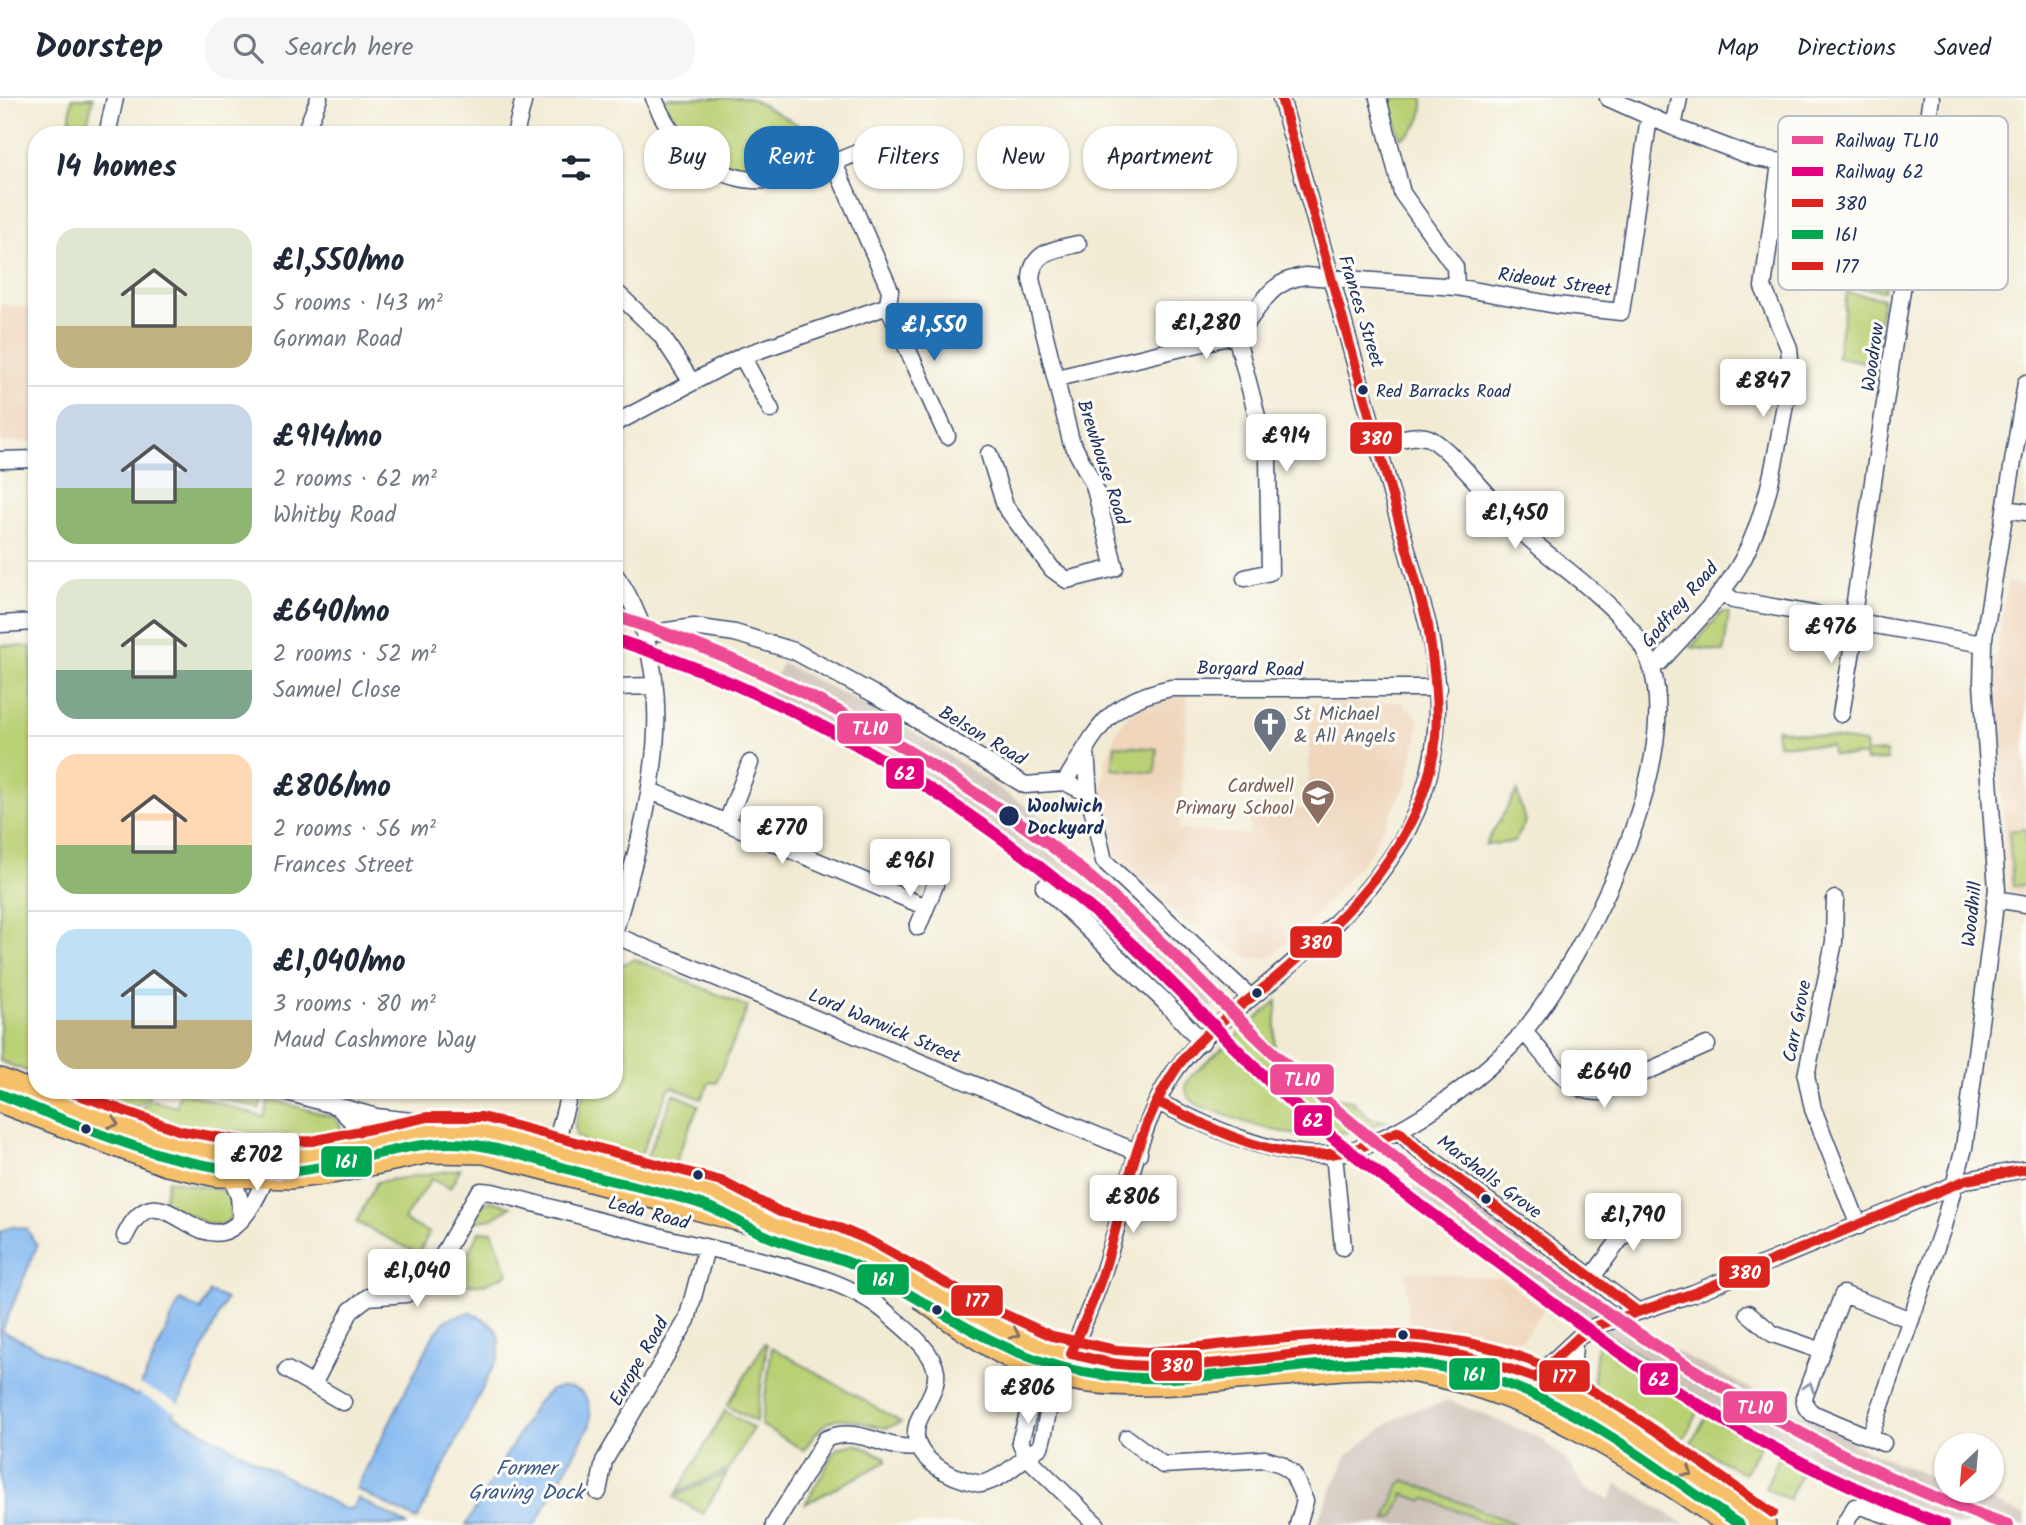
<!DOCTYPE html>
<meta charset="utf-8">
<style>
:root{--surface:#fff;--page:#f6f6f7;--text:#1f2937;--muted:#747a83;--line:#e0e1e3;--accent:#1f6fb2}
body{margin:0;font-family:Kalam,sans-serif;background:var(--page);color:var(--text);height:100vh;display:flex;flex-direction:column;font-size:26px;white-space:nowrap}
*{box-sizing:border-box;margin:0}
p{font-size:23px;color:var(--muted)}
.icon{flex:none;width:38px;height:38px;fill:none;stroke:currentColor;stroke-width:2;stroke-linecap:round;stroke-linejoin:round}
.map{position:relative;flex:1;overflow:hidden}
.panel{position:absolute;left:28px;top:28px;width:595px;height:973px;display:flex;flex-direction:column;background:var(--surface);border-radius:28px;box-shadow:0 2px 5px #0004}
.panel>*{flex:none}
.banner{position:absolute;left:644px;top:28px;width:665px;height:63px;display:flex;gap:14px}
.needle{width:46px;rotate:206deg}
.controls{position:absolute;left:1934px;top:1335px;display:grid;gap:14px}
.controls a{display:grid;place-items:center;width:70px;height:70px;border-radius:50%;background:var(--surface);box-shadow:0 2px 5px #0004;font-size:35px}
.price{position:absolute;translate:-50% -60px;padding:0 16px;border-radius:7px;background:#fff;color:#222;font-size:23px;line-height:46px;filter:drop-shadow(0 2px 4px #0008)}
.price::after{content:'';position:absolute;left:50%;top:42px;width:21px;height:16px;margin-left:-10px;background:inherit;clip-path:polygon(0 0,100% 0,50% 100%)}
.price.selected{background:var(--accent);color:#fff}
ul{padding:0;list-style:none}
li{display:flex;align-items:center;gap:21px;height:175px;padding:0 28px}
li+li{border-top:2px solid var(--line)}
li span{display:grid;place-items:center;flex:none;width:196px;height:140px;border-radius:21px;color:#555}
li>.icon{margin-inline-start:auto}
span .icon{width:84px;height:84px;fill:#fffc;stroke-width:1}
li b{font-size:30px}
h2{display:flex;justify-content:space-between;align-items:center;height:84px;padding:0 28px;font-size:30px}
.pill{padding:0 24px;border-radius:28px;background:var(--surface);box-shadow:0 2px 5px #0004;font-size:24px;line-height:63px}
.pill.selected{background:var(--accent);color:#fff}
header{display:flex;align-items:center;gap:42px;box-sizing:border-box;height:98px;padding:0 35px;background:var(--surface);border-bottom:2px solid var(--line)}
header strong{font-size:33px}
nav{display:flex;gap:38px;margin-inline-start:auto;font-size:24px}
.search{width:490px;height:63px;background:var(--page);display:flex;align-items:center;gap:18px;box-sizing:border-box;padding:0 24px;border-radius:28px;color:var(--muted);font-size:26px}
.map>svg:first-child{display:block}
.built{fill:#efd6bc}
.industrial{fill:#cdc2b9}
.green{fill:#b9d075;stroke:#6a806a;stroke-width:2}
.water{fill:#81b7f0;stroke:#4e73a7;stroke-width:2}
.pier{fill:#f2ebd4}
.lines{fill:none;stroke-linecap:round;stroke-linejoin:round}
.minor-casing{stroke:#3b4b70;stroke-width:19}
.major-casing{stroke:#3b4b70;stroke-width:24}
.minor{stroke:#fff;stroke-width:16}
.major{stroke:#f6c06b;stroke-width:21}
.bus-1-casing{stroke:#fdfcf7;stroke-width:16}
.bus-2-casing{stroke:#fdfcf7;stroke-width:16}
.bus-3-casing{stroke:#fdfcf7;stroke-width:16}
.bus-1{stroke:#dc241f;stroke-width:10}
.bus-2{stroke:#00a651;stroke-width:10}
.bus-3{stroke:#dc241f;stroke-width:10}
.rail-1-casing{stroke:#fdfcf7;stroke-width:18}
.rail-2-casing{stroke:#fdfcf7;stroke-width:18}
.rail-1{stroke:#ee4b95;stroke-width:12}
.rail-2{stroke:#e5007d;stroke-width:12}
.oneway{stroke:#7e7064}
.oneway2{stroke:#8d97ae}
.bus-dot{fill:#1b2f5e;stroke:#fdfcf7;stroke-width:2.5}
.labels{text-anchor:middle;stroke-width:6;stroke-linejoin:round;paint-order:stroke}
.bus-label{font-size:17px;fill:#1b2f5e;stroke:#fdfcf7;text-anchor:start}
.street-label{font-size:19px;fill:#1b2f5e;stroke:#fdfcf7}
.worship-label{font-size:19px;fill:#5b616d;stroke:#fdfcf7;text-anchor:start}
.education-label{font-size:19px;fill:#785e54;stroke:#fdfcf7;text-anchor:end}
.stop-label{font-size:19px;font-weight:bold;fill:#1b2f5e;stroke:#fdfcf7;text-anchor:start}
.water-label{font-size:21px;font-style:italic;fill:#3a588a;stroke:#fdfcf7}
.key{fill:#fdfcf7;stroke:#b9bec9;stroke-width:2}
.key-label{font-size:19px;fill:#1b2f5e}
.line-badge{stroke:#fdfcf7;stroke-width:2.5}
.badge-label{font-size:19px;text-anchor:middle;font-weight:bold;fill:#fff}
</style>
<header>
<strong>Doorstep</strong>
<div class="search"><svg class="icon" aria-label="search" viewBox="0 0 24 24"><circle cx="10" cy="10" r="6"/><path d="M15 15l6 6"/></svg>Search here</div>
<nav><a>Map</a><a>Directions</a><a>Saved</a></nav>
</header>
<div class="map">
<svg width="2026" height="1427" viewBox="0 0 2026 1427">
<rect width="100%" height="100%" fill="#fdfcf7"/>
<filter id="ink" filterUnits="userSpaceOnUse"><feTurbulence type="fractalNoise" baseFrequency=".0143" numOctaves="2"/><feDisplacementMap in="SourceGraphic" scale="14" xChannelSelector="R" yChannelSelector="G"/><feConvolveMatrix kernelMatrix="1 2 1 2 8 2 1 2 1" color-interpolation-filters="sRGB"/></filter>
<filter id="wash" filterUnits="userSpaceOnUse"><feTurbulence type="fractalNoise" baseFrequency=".00686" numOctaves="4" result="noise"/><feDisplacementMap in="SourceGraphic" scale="28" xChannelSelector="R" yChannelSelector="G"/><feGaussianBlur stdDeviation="1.57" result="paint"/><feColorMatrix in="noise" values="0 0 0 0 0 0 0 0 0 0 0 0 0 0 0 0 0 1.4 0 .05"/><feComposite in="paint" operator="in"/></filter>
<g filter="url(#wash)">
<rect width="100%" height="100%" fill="#f2ebd4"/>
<path class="built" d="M0,206L37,211V344H0Z
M2007,484L2026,487V796L2009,793L1992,588Z
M1188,595L1179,732L1249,737L1251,708L1308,711L1310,605L1404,604L1405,611H1410L1420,622L1407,685L1370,755L1307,827L1269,860H1250L1188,825L1140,786L1113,755L1100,724L1105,663L1118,631L1130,615L1147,604L1168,596Z
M1406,1173L1501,1180L1544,1211L1523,1241L1408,1230Z"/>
<path class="industrial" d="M782,565L898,624L1048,723L1063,735L1059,740L1085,757L1082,761L1178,846L1180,853L1226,896L1207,914L1201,917L1197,914L1146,864L1053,781L942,699L846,639L767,598Z
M1425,1073L1478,1112L1612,1212L1586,1221L1410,1094Z
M1627,1223L1677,1254L1853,1342L1852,1346L1946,1385V1393H1965L2026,1418V1427H1957L1860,1394L1702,1308L1602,1233Z
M1450,1303L1541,1340L1569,1365L1584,1390L1610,1402L1617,1385L1686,1427H1315L1347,1358L1391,1323L1412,1313Z"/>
<path class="green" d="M72,0H93L86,32L69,29Z
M662,0H750L797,26L822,51V59C776,79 730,81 691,45C686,40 680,35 676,30C670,21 667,10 662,0Z
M1389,0H1423C1424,19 1419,34 1400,40Z
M1859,123L1895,129L1884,193L1855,189L1857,176L1850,175Z
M1847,195L1883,200L1873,265L1837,259Z
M1722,514L1729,515L1724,554L1691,549Z
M0,547L31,549L33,605H37V977L0,963Z
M1776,631L1865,645L1866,655L1886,654L1887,662L1866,663L1865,658L1832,657L1831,648L1778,646Z
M1115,647L1157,651L1155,675L1112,671Z
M1517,693L1525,724L1514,744L1485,747Z
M2026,731V787L2013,788L2009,733Z
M634,861L748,909L716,985L710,984L701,1001L673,989L669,991L640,1058L590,1047L576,1037L575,1026L585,992H614V892L621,867Z
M1277,903L1274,963L1308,993L1352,1003L1369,1020L1386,1023C1309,1051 1271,1034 1198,1007L1188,999L1185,988L1192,977Z
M78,992H151L148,1001L130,1012Z
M197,992H239L263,999L259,1011Z
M180,993L263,1019L269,1001L334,1019L341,1028L340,1036C264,1045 207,1044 135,1015L152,1002L176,1009Z
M674,996L699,1007L676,1062L681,1068L646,1060Z
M460,1071L450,1090L431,1081C423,1097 414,1103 404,1122L429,1135L419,1156L356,1124L377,1084Z
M168,1082L224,1093L230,1101V1121L224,1127L207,1126L164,1104Z
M490,1103L511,1108L493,1121L471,1124L481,1107Z
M492,1133L508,1176L484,1186L451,1187L479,1134Z
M1602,1232L1668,1277L1666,1284L1702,1308L1679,1349L1593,1290L1598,1238L1603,1237Z
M765,1245L767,1247L756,1324L727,1308Z
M772,1249L901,1324L887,1330C844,1325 835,1303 804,1352L761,1327Z
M725,1313L753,1330L729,1371L677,1395Z
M1707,1317L1760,1348L1744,1376L1691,1345Z
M856,1346L885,1359L886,1364L805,1406L837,1350Z
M1779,1359L1803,1370L1789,1402L1765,1390Z
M727,1375L703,1416L674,1399Z
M1405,1382L1517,1427H1493L1425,1400L1423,1403L1404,1396L1394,1419L1386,1422L1398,1389Z"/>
<path class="water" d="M11,1128L27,1131L37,1148L2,1233L136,1298L180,1202L201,1212L210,1194L226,1201L173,1317L344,1411L353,1410L358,1400L408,1427H0V1134Z
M470,1214C493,1225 503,1231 498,1259L417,1422L356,1391L433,1238L447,1221Z
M562,1289C586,1289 592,1304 590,1327L535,1427H466L536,1306L551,1292Z"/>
<path class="pier" d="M138,1285L180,1306L176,1314L134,1293Z"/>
</g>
<g filter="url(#ink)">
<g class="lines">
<g class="minor-casing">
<path id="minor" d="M654,0C672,49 721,90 776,81C810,75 843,61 874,48
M1378,0L1402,95L1455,169L1456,189
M1608,0L1673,29L1756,60L1918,85
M1673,29L1679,0
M107,37L115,0
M304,37L319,0
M515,37L524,0
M614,192L661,237L691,283
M888,208L947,338
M1236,237L1268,361L1270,474L1245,480
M742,258L771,312
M1057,280L1236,237C1260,213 1266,183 1305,178L1456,189L1556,207L1621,214L1649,19
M614,326L742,258L888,208L890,192L834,65
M989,356L1005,408L1052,471L1067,482L1115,470L1094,387L1071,343L1031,181C1032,153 1055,151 1078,146
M0,362L37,361
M2005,411L2026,414
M614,475C690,581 647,720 614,835
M1722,494L1733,502L1983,546
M1852,523L1931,0
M0,526L37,524
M647,536L694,529L735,535L794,553L874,596L1025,687L1065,684L1089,696L1104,763L1251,900
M1652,568L1660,564C1689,531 1723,499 1744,459C1773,402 1779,334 1791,272L1789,250L1763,189L1780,65
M614,589L654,588
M1841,616L1857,524
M1086,652L1089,696
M1065,684C1098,631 1106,604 1171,590H1439
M651,693L926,809
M727,724L750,665
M1044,789L1163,902L1202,944
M1835,801L1834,844L1806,978L1813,1011L1859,1128
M1995,801L2026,806
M918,829L935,787
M614,837L1139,1055
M1524,934C1544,955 1568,996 1600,994L1707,947
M280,992L376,1019L420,1024L440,1031
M1158,1004C1206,1028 1278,1062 1333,1056C1391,1050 1489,977 1525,932C1586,855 1681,670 1652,571C1636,512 1555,469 1514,426C1497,409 1445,343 1426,339C1412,336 1393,343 1379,346
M338,1009L356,1027L363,1047
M1399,1033L1415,1049L1637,1213
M1334,1056L1343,1149
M552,1061L570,992
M232,1079L239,1099L241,1120
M125,1138C166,1051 210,1212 265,1081
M1592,1179L1645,1108
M1748,1215L1773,1236L1822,1253
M287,1272L343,1304
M1535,1280L1579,1239L1596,1228L1694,1195L1966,1082L2026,1071
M313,1287L351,1212L368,1199L406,1196L430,1180L475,1100L481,1093L492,1094C550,1109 608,1126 666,1140C728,1156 839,1173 886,1214C903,1229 933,1251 936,1274C938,1291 924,1308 918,1324C905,1360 953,1381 981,1386C1006,1380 1019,1362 1040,1349C1046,1332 1046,1315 1053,1298C1070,1257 1089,1217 1103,1175C1124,1112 1134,1038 1170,980C1193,943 1236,913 1269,885C1393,781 1463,697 1428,527L1281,0
M1571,1297L1574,1246
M1870,1339L1942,1132L1964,1050L1997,791L1982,585L1983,546L2026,285
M1127,1340L1163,1367L1265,1361L1281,1366L1293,1376L1305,1403L1298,1427
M1883,1345L1812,1315L1806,1309L1804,1300L1843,1196L1911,1222
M1026,1358L1020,1343L1044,1263
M1026,1358L1097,1427
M598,1394L604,1363L687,1222L706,1150
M774,1427L826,1341C860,1326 885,1354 918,1349
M1844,1427L1855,1409H1863L1917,1427"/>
</g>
<g class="major-casing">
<path id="major" d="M0,981C93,1017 188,1066 290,1059C353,1055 414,1025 478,1033L716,1096L775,1127L830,1141L864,1156L981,1221L1048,1251L1114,1266L1148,1268L1368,1250L1444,1254L1495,1266L1535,1280L1593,1310L1765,1427
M0,1004L166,1067L217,1078L290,1080L337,1074L430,1054L484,1055L756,1127
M924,1203C955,1226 987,1249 1022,1266C1099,1301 1203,1283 1285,1277C1323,1273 1363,1267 1401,1272C1524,1287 1630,1359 1729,1427"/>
</g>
<use href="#minor" class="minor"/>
<use href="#major" class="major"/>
<g class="bus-1-casing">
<path id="bus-1" d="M1281,0L1428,527C1433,564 1439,601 1436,638C1426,742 1348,819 1272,883C1237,912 1196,938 1172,977C1134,1035 1124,1107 1104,1172C1095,1201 1082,1228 1071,1256C1087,1259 1102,1264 1118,1266C1212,1276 1306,1247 1400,1250C1446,1251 1492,1264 1535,1280L1579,1239L1596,1228L1694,1195L1966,1082L2026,1071
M1158,1004C1212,1031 1281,1067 1343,1054C1363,1050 1381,1041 1399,1033L1415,1049L1637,1213"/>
</g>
<g class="bus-2-casing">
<path id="bus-2" d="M0,996C93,1033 190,1080 293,1073C354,1068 415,1037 476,1047C515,1053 554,1068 593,1078C631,1088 672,1095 709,1109C729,1116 747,1130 767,1138C795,1151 826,1154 855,1167C918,1197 976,1242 1044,1264C1149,1299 1259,1267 1366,1264C1523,1259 1618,1344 1740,1427"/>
</g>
<g class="bus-3-casing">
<path id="bus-3" d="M65,992L181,1033L253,1045L312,1043L428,1019H482L721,1083L780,1114L835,1128L870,1143L987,1208L1052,1238L1116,1252L1148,1254C1276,1243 1418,1214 1541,1267C1624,1303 1698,1365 1773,1415"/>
</g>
<use href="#bus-1" class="bus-1"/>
<use href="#bus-2" class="bus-2"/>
<use href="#bus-3" class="bus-3"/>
<g class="rail-1-casing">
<path id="rail-1" d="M614,518C731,554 837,608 941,673C988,703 1036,734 1079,770C1163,840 1236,923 1318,996C1385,1055 1458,1109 1531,1161C1685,1272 1828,1364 2008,1427"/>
</g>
<g class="rail-2-casing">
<path id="rail-2" d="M614,541C809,604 975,706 1127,842C1189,898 1243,963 1306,1017C1368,1070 1434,1117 1499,1165C1566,1215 1632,1267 1704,1310C1780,1357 1861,1395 1944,1427"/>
</g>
<use href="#rail-1" class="rail-1"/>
<use href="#rail-2" class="rail-2"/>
</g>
<defs><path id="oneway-chevron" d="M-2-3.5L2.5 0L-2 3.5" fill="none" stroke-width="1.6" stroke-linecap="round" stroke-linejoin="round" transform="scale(1.75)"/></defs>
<g class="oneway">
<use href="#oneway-chevron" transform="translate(114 1025) rotate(21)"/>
<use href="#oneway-chevron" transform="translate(1015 1236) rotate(25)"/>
<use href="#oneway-chevron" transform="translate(1688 1374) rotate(34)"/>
</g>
<use class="oneway2" href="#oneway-chevron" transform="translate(1809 1289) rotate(-70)"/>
</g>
<defs>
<g id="church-pin" transform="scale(1.75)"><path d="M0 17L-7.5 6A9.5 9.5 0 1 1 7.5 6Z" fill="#6b7280" stroke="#fdfcf7"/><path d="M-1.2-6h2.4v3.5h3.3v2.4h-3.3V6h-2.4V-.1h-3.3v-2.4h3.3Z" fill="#fff"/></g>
<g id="school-pin" transform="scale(1.75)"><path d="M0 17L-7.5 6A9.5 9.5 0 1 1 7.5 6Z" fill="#8d6e63" stroke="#fdfcf7"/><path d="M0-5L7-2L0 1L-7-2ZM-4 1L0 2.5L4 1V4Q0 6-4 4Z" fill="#fff"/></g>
</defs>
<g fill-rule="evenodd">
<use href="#church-pin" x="1270" y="626"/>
<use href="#school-pin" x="1318" y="698"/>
</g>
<g class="bus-dot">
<circle cx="1363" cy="292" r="6"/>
<circle cx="1009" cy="718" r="11"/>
<circle cx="1257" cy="895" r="6"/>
<circle cx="86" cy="1031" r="6"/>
<circle cx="698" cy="1077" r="6"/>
<circle cx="1486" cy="1101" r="6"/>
<circle cx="937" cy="1212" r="6"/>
<circle cx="1403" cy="1237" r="6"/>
</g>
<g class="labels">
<g class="bus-label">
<text x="1376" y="299">Red Barracks Road</text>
</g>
<g class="street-label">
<text transform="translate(1555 183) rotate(8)" y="7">Rideout Street</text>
<text transform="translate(1362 213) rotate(73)" y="7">Frances Street</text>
<text transform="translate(1872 259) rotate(-82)" y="7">Woodrow</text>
<text transform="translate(1104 364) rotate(72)" y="7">Brewhouse Road</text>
<text transform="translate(1679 506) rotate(-49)" y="7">Godfrey Road</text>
<text transform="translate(1250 570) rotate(1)" y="7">Borgard Road</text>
<text transform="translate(983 637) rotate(31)" y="7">Belson Road</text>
<text transform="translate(1971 816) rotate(-84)" y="7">Woodhill</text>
<text transform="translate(1796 923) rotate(-79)" y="7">Carr Grove</text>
<text transform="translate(885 927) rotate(23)" y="7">Lord Warwick Street</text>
<text transform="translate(1490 1078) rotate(37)" y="7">Marshalls Grove</text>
<text transform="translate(649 1114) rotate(15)" y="7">Leda Road</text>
<text transform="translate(638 1263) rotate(-60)" y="7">Europe Road</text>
</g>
<g class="worship-label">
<text x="1294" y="622">St Michael<tspan x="1294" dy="22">&amp; All Angels</tspan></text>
</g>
<g class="education-label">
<text x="1294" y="694">Cardwell<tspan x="1294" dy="22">Primary School</tspan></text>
</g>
<g class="stop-label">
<text x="1027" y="714">Woolwich<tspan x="1027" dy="22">Dockyard</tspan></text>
</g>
<g class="water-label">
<text x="526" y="1377">Former<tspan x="526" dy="24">Graving Dock</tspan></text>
</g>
</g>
<rect x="1778" y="18" width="230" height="174" rx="10" class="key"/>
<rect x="1792" y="38" width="31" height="8" fill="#ee4b95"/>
<rect x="1792" y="69" width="31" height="9" fill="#e5007d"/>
<rect x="1792" y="101" width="31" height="8" fill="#dc241f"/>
<rect x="1792" y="132" width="31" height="9" fill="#00a651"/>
<rect x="1792" y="164" width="31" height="8" fill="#dc241f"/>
<g class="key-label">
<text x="1835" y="49">Railway TL10</text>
<text x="1835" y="80">Railway 62</text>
<text x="1835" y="112">380</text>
<text x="1835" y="143">161</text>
<text x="1835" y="175">177</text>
</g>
<g class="line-badge">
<rect x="1349" y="323" width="54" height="34" rx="7" fill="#dc241f"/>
<rect x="836" y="614" width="67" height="33" rx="7" fill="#ee4b95"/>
<rect x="885" y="659" width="40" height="33" rx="7" fill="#e5007d"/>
<rect x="1289" y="827" width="54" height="34" rx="7" fill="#dc241f"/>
<rect x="1269" y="965" width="66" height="33" rx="7" fill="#ee4b95"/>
<rect x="1293" y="1006" width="40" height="33" rx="7" fill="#e5007d"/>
<rect x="320" y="1047" width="53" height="33" rx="7" fill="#00a651"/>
<rect x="1718" y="1157" width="53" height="34" rx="7" fill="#dc241f"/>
<rect x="856" y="1165" width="54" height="33" rx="7" fill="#00a651"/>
<rect x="950" y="1186" width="54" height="33" rx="7" fill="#dc241f"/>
<rect x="1150" y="1251" width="53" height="33" rx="7" fill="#dc241f"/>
<rect x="1448" y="1259" width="53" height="34" rx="7" fill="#00a651"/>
<rect x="1538" y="1261" width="53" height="34" rx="7" fill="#dc241f"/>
<rect x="1639" y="1264" width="40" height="34" rx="7" fill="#e5007d"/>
<rect x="1722" y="1292" width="66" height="34" rx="7" fill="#ee4b95"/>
</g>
<g class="badge-label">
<text x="1376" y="347">380</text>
<text x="870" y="637">TL10</text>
<text x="905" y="682">62</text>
<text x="1316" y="851">380</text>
<text x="1302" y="988">TL10</text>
<text x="1313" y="1029">62</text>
<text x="346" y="1070">161</text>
<text x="1745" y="1181">380</text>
<text x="883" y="1188">161</text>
<text x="977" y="1209">177</text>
<text x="1177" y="1274">380</text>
<text x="1474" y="1283">161</text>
<text x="1564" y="1285">177</text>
<text x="1659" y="1288">62</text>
<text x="1755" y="1316">TL10</text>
</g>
</svg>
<div class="controls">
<a><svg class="needle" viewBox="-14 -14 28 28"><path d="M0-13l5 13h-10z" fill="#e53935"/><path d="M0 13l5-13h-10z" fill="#747a83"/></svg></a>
</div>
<b class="price" style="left:1206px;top:263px">£1,280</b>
<b class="price selected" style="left:934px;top:265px">£1,550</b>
<b class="price" style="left:1763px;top:321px">£847</b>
<b class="price" style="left:1286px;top:376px">£914</b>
<b class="price" style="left:1515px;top:453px">£1,450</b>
<b class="price" style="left:1831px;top:567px">£976</b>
<b class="price" style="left:782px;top:768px">£770</b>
<b class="price" style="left:910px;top:801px">£961</b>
<b class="price" style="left:1604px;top:1012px">£640</b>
<b class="price" style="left:257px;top:1095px">£702</b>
<b class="price" style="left:1133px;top:1137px">£806</b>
<b class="price" style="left:1633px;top:1155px">£1,790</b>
<b class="price" style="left:417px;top:1211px">£1,040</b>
<b class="price" style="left:1028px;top:1328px">£806</b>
<div class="banner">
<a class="pill">Buy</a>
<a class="pill selected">Rent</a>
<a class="pill">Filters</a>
<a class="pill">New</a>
<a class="pill">Apartment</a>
</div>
<section class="panel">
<h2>14 homes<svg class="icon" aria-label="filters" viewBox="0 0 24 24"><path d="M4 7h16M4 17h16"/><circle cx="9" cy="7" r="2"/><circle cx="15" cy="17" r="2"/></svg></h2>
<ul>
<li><span style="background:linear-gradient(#dfe7d0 70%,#c2b280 0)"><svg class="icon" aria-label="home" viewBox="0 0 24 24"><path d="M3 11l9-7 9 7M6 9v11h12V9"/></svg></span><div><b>£1,550/mo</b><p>5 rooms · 143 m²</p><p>Gorman Road</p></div></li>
<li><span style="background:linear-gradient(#c9d6e8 60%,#8fb573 0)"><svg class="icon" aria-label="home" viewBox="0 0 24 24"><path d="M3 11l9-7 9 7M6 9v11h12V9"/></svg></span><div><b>£914/mo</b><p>2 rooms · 62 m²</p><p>Whitby Road</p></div></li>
<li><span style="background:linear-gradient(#dfe7d0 65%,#7fa58c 0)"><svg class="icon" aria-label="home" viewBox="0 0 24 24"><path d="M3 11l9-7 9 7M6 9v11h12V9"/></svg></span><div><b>£640/mo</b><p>2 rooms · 52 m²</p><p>Samuel Close</p></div></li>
<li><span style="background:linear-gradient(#ffd9b3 65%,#8fb573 0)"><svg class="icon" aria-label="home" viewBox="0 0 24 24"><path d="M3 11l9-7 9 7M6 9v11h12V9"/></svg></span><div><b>£806/mo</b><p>2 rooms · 56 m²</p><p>Frances Street</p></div></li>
<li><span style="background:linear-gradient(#bfe0f5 65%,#c2b280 0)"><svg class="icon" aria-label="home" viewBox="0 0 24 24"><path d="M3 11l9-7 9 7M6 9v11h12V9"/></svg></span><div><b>£1,040/mo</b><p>3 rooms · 80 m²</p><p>Maud Cashmore Way</p></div></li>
</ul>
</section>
</div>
